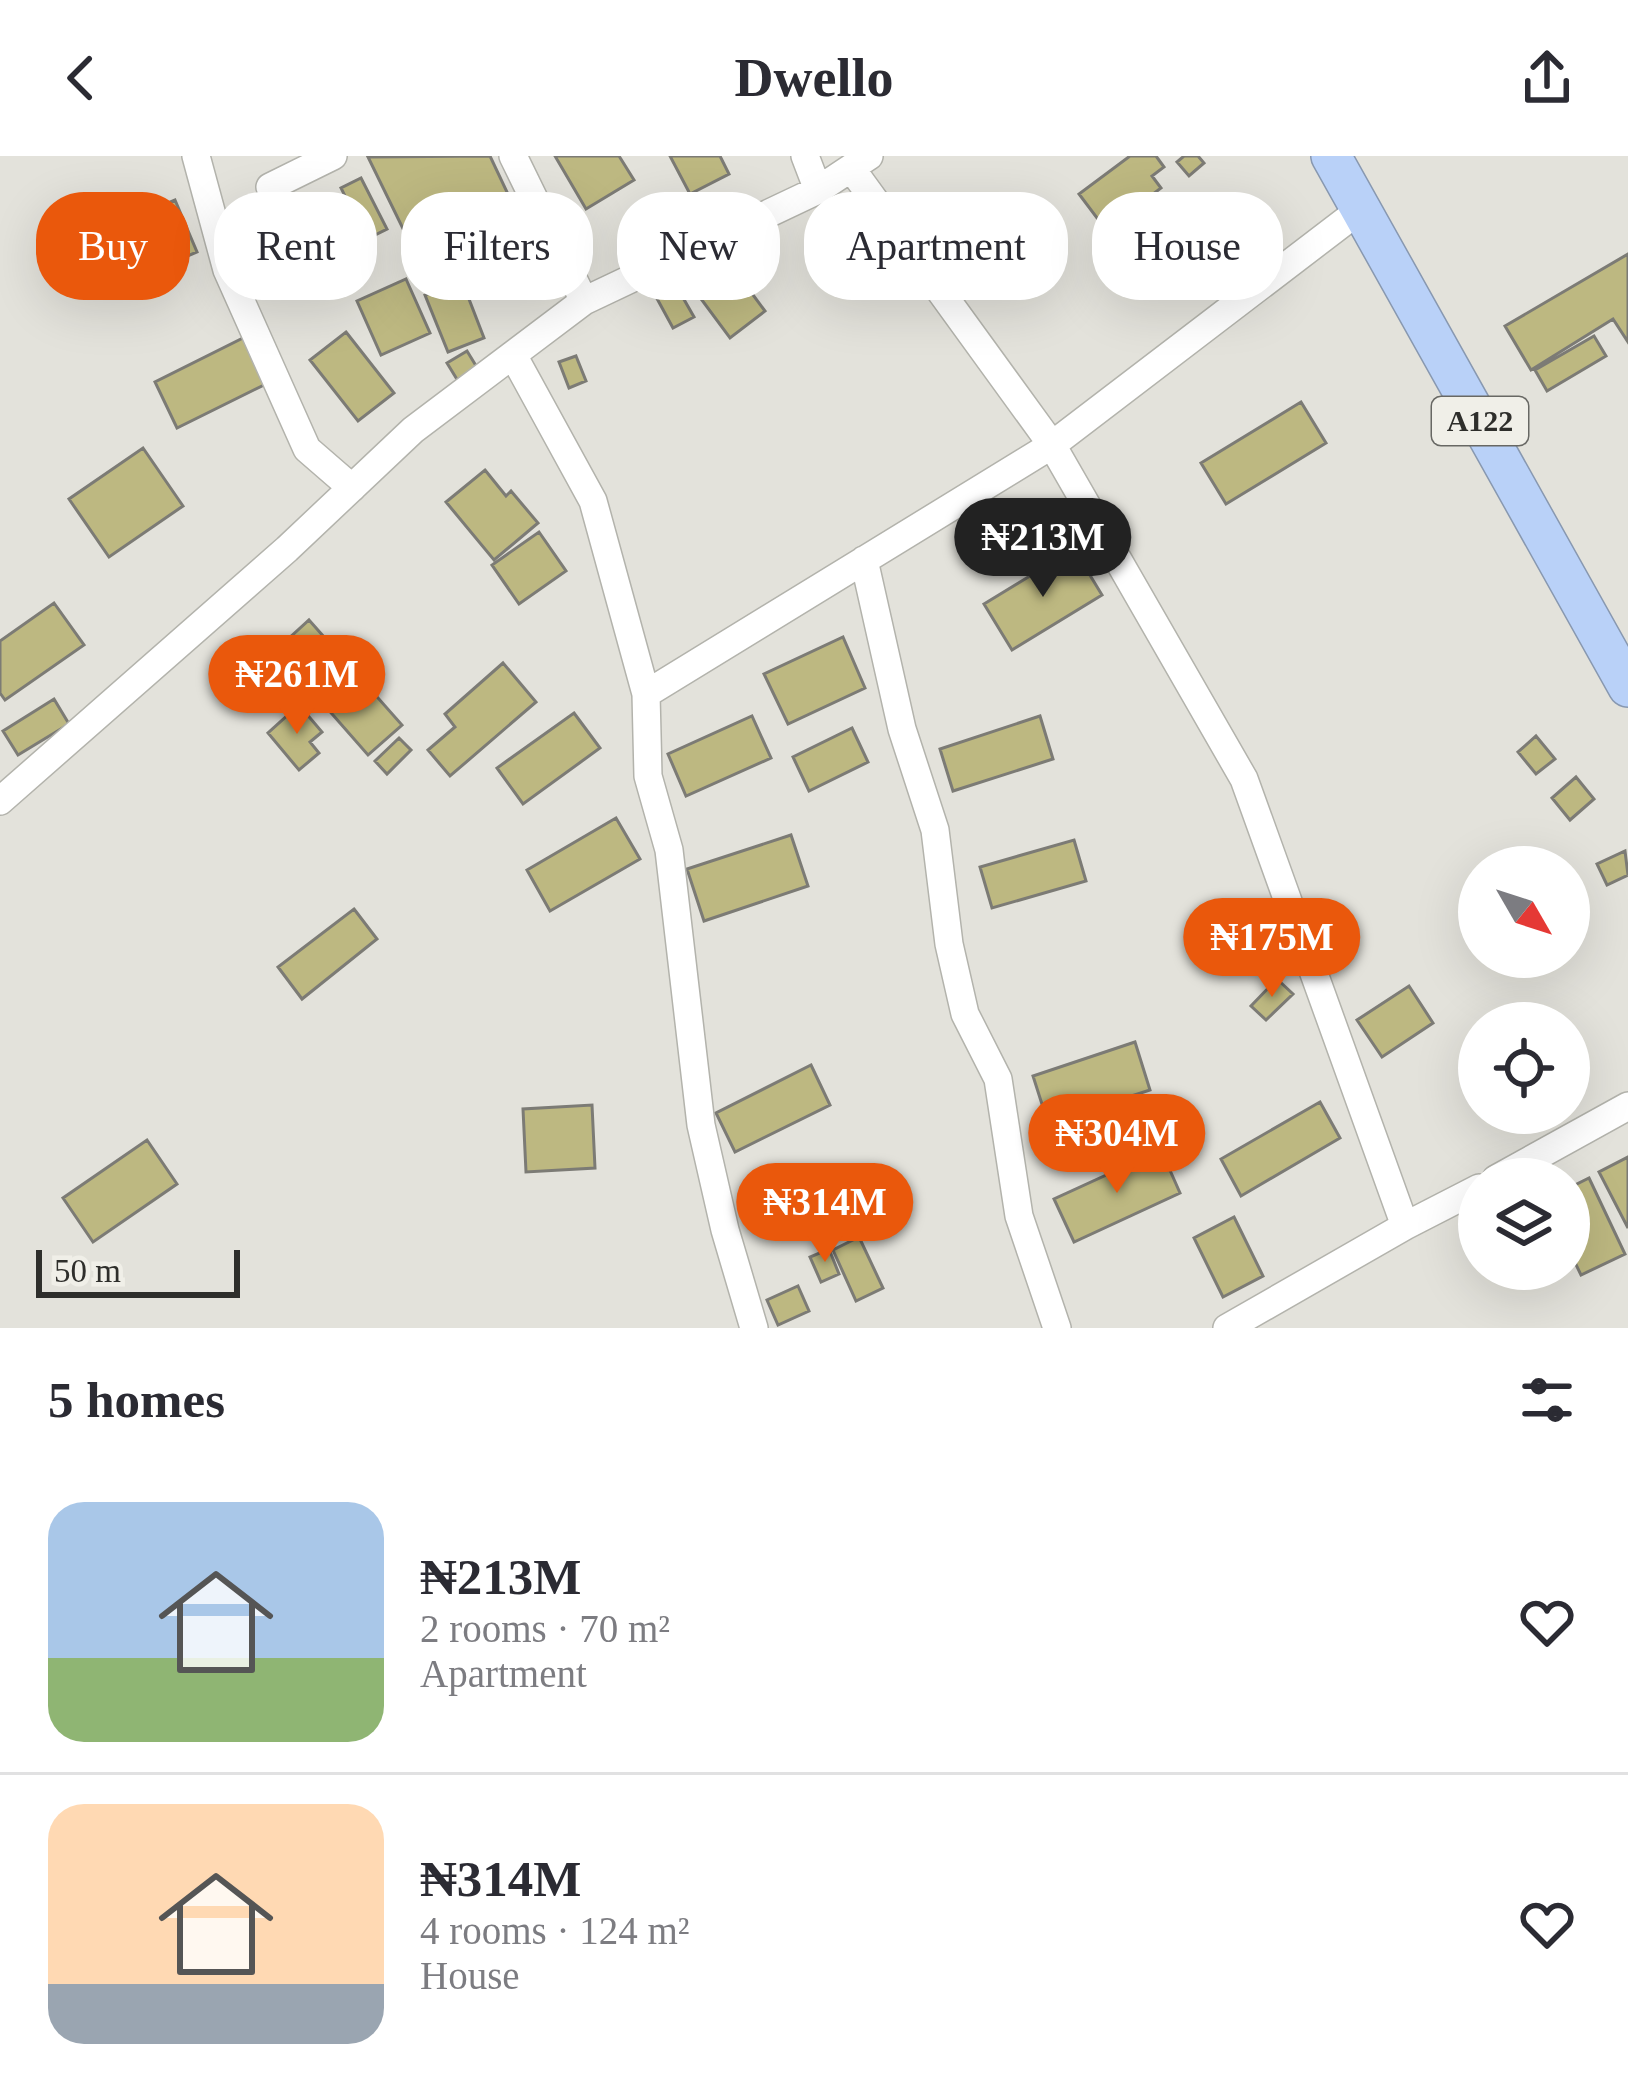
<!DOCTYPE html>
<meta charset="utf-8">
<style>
:root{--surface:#fff;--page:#f7f7f7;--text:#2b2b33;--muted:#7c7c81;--line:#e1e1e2;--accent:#ea580c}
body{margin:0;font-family:Georgia,serif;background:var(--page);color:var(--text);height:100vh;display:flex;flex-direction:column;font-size:45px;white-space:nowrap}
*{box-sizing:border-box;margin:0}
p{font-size:39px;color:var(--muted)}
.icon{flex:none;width:66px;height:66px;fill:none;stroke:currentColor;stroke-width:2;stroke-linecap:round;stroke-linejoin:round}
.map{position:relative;height:1172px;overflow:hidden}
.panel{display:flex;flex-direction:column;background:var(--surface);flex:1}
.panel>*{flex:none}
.hud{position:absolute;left:36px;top:36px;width:1557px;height:108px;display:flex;gap:24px}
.needle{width:78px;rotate:129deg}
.controls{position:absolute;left:1458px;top:690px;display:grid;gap:24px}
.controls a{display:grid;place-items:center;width:132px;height:132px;border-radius:50%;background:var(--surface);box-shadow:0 12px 48px #0002;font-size:60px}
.scale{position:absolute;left:36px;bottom:30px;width:204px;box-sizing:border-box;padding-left:12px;border:6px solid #2e2e2b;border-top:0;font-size:33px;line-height:42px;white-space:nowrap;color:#2e2e2b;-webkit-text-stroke:9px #f0efe8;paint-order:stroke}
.price{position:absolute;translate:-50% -102px;padding:0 27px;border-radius:42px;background:var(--accent);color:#fff;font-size:39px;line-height:78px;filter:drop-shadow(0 3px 6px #0008)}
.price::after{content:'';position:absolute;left:50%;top:72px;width:36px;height:27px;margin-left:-18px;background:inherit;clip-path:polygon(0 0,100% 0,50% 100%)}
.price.current{background:#222;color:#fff}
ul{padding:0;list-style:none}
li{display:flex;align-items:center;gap:36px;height:300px;padding:0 48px}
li+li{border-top:3px solid var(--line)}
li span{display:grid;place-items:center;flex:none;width:336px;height:240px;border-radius:36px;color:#555}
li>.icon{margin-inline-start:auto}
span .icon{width:144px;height:144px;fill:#fffc;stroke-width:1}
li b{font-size:51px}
h2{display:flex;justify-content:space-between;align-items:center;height:144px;padding:0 48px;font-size:51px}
.pill{padding:0 42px;border-radius:48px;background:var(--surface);box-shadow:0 12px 48px #0002;font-size:42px;line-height:108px}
.pill.current{background:var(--accent);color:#fff}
header{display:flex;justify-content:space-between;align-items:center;height:156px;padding:0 48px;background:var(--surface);font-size:54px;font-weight:700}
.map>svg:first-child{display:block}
.building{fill:#bdb881;stroke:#7c7b75;stroke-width:3}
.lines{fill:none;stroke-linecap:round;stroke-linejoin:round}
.minor-casing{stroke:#b3b3ac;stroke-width:30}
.highway-casing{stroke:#8898b0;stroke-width:42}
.minor{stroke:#fff;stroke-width:27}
.highway{stroke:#b9d1f8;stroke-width:39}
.labels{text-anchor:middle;stroke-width:9;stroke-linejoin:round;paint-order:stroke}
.shield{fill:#f0efe8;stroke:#686864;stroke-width:3}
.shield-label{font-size:30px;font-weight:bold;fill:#2e2e2b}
</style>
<header><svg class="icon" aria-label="back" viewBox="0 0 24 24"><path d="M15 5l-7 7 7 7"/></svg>Dwello<svg class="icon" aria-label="share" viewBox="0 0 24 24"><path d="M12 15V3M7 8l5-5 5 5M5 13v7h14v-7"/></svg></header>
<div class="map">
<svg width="1628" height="1172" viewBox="0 0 1628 1172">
<rect width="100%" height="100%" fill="#e3e2db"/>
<path class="building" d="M490,0L507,36L409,85L368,1Z
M555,0H619L634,24L586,53Z
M670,0H720L729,18L690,38Z
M1130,0H1156L1164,11L1152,20L1161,32L1106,74L1079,38Z
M1184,0H1198L1204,7L1189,20L1177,6Z
M361,22L387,73L289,122L270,83L347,44L341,32Z
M175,44L197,96L124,127L103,74Z
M452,74L464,99L421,119L410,95Z
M1628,98V186L1613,163L1531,214L1505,170Z
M725,101L765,155L730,182L690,128Z
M406,123L430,177L381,199L357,145Z
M462,125L484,182L448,196L425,139Z
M674,126L694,161L673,172L654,137Z
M346,176L394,237L358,265L310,204Z
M1594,180L1606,200L1547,235L1535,214Z
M245,181L268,227L177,272L155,226Z
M467,195L478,213L458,225L447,207Z
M576,200L586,225L569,232L559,206Z
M1301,246L1326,287L1226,348L1201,307Z
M143,292L183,350L109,401L69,343Z
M485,314L506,340L511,335L538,367L494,404L446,346Z
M539,376L566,415L519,448L492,409Z
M1074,393L1102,439L1012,494L984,448Z
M54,447L84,489L5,544L0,537V485Z
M309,464L402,569L368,599L276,494Z
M843,481L865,532L788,568L764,518Z
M503,507L536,546L450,620L428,594L455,571L445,558Z
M54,543L69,568L18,599L3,575Z
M299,549L322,576L310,586L319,597L299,614L268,577Z
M574,557L600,592L523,648L497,612Z
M752,560L771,602L686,640L668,598Z
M1040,560L1053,603L953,635L940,593Z
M852,572L868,606L809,635L793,601Z
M1536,580L1555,603L1536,618L1518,596Z
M399,582L411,594L387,618L375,605Z
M1576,621L1594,643L1570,664L1552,642Z
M616,662L640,703L550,755L527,714Z
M791,679L808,730L704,765L687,713Z
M1074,684L1086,725L992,752L980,711Z
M1625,695L1628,719L1607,729L1597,708Z
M354,753L377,783L302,843L278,811Z
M1277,823L1293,838L1266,864L1251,850Z
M1409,830L1433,867L1382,901L1357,864Z
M1135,886L1150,934L1048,967L1033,920Z
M811,909L830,949L735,996L716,957Z
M1320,946L1340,982L1241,1040L1221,1003Z
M592,949L595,1012L526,1016L523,953Z
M147,984L177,1028L93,1086L63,1042Z
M1161,994L1180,1037L1074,1086L1054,1043Z
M1628,1001V1072L1599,1016Z
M1589,1022L1625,1098L1581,1119L1569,1094V1032Z
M1234,1061L1263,1120L1223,1141L1194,1082Z
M859,1081L883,1132L856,1145L833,1094Z
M829,1093L839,1118L821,1126L810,1101Z
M798,1130L809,1155L778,1169L767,1144Z"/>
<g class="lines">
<g class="minor-casing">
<path id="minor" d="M196,0L227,114L307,293L352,332
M513,0L584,145
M805,0L818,34
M851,12L1052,289L1244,623L1405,1070L1479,1032
M270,31L333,0
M513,199L593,345L646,538L1052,289L1361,53
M864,404L902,573L935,674L949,788L965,858L998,923L1019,1060L1057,1172
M646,538L648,620L669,694L701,969L725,1074L754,1172
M0,645L287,393L413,274L584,145L818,34L869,0
M1496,1023L1628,950
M1227,1172L1405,1070"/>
</g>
<g class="highway-casing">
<path id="highway" d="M1331,0L1628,531"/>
</g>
<use href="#minor" class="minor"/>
<use href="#highway" class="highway"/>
</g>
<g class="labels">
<rect class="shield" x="1432" y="241" width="96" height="48" rx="9"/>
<g class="shield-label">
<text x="1480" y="275">A122</text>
</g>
</g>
</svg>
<div class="controls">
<a><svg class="needle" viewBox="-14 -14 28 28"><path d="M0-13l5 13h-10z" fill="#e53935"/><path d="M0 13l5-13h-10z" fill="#7c7c81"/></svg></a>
<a><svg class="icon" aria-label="locate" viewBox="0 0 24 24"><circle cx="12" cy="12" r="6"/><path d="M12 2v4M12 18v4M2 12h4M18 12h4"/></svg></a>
<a><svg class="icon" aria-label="layers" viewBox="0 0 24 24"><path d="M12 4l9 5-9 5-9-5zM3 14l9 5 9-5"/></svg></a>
</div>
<div class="scale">50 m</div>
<b class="price current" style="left:1043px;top:444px">₦213M</b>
<b class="price" style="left:297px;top:581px">₦261M</b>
<b class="price" style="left:1272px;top:844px">₦175M</b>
<b class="price" style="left:1117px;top:1040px">₦304M</b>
<b class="price" style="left:825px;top:1109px">₦314M</b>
<div class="hud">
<a class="pill current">Buy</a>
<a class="pill">Rent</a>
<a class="pill">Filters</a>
<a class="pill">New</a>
<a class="pill">Apartment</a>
<a class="pill">House</a>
</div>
</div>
<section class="panel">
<h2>5 homes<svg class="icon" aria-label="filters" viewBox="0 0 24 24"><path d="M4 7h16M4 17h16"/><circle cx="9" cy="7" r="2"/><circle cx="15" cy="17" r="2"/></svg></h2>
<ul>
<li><span style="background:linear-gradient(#a9c7e8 65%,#8fb573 0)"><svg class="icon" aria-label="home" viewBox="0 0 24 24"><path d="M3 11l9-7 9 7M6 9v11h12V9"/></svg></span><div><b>₦213M</b><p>2 rooms · 70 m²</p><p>Apartment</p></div><svg class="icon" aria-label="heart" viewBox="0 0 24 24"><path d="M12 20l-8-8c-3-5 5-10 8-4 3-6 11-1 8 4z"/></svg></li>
<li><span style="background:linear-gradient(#ffd9b3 75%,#9aa5b1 0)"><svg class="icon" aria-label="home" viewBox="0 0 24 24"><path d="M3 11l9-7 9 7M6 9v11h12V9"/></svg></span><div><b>₦314M</b><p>4 rooms · 124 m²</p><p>House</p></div><svg class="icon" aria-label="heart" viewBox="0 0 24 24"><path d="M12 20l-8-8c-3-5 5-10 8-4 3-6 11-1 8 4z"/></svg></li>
</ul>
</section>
